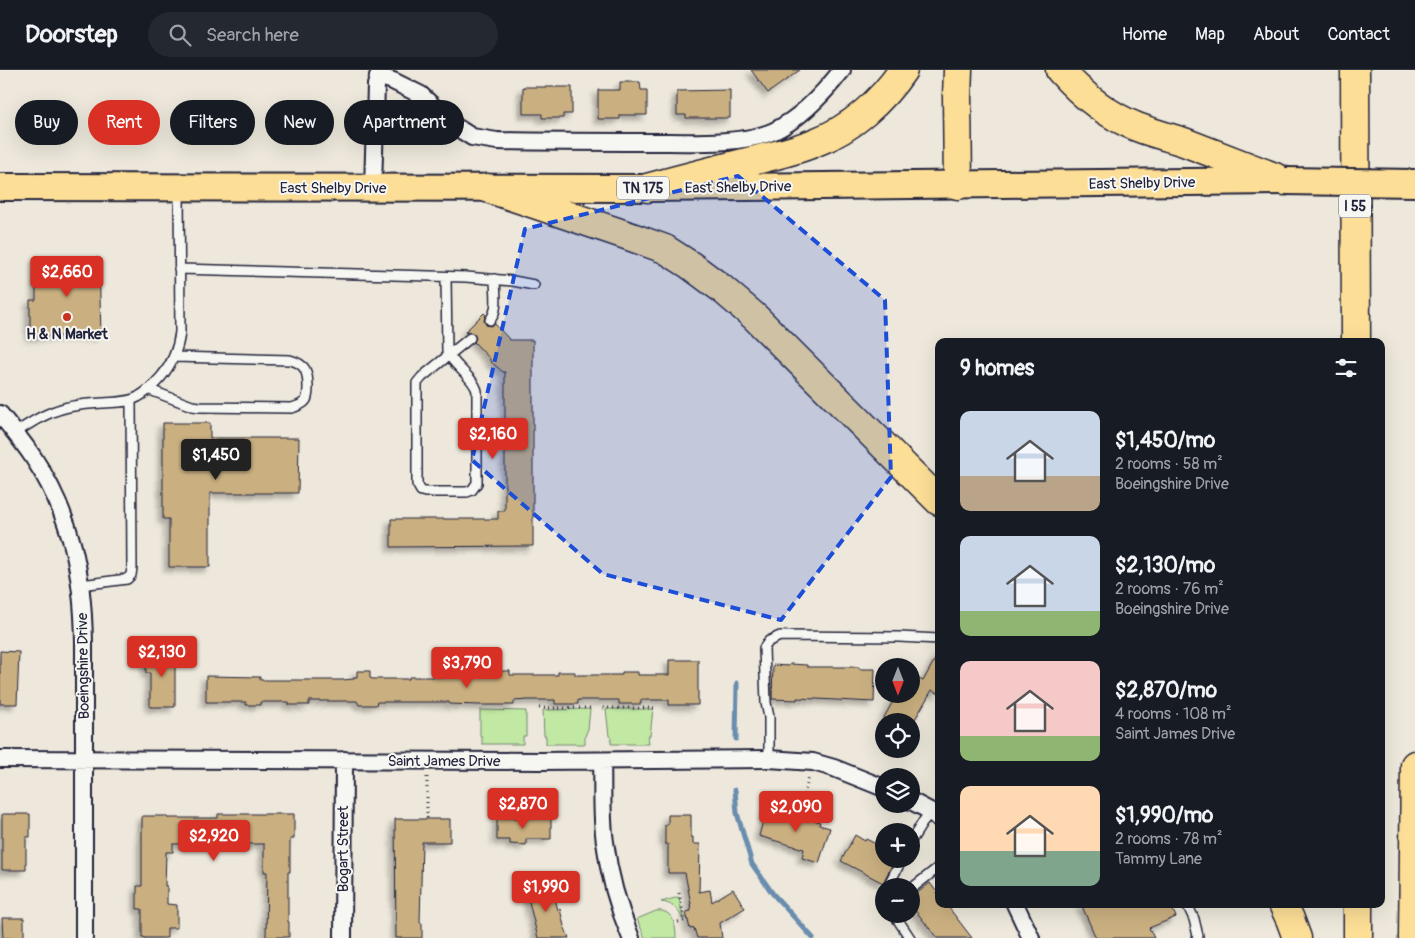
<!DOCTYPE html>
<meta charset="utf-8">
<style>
:root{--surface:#171b24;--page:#242831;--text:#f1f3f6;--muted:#9ea1a6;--line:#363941;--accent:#d93025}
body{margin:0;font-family:Pangolin,sans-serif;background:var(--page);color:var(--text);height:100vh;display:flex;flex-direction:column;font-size:19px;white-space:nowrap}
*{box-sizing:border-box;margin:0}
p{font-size:16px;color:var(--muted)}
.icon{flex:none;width:28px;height:28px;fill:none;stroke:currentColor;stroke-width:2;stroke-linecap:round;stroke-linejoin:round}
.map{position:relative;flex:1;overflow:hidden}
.side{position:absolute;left:935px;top:268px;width:450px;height:570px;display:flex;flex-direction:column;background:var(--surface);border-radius:10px;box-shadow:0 5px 20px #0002}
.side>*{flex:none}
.top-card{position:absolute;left:15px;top:30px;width:475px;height:45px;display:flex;gap:10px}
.needle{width:32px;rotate:180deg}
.fabs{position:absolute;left:875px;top:588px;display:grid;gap:10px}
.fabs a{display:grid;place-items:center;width:45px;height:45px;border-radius:50%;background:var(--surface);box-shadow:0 5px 20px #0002;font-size:25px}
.price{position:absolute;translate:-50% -42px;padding:0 11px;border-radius:5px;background:var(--accent);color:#fff;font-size:16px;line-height:32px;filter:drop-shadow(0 1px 2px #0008)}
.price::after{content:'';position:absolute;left:50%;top:30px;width:15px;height:11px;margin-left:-8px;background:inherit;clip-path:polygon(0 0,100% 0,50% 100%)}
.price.selected{background:#222;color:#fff}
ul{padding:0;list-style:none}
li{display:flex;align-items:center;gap:15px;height:125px;padding:0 25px}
li span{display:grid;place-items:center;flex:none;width:140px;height:100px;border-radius:10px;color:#555}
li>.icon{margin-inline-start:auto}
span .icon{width:60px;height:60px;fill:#fffc;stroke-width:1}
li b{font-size:21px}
h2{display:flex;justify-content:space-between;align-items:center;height:60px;padding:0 25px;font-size:21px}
.pill{padding:0 18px;border-radius:22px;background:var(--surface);box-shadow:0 5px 20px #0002;font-size:18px;line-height:45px}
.pill.selected{background:var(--accent);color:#fff}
header{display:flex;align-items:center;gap:30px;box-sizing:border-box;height:70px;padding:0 25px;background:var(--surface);border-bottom:1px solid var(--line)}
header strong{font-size:24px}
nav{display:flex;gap:28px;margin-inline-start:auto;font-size:18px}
.search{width:350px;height:45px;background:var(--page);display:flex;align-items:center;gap:12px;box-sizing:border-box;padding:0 18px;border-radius:28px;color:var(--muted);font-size:19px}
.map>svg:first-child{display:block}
.green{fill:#c1e9a4;stroke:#728670}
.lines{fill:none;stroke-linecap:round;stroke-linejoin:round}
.stream{stroke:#698dae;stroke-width:5}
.building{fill:#cab081;stroke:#22223b;filter:url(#shadow)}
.service-casing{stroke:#22223b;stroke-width:12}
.minor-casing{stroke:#22223b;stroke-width:20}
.primary-casing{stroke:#22223b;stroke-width:30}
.motorway-casing{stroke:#22223b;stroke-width:31}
.path{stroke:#22223b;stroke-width:3;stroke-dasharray:1 4;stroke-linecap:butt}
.service{stroke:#f6f6f2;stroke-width:9}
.minor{stroke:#f6f6f2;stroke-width:16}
.primary{stroke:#fcde96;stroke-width:26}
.motorway{stroke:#fcde96;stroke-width:28}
.primary-bridge-casing{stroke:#22223b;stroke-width:30;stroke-linecap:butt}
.primary-bridge{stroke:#fcde96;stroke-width:26}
.marked{fill:#1d4ed8;fill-opacity:0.2;stroke:#1d4ed8;stroke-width:4;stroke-dasharray:10 6;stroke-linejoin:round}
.poi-dot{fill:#c8321e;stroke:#f6f6f2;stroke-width:2}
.labels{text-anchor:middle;stroke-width:4;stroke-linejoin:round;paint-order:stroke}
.shield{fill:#f6f6f2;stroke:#626272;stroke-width:1}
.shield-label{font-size:14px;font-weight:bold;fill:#22223b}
.street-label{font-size:15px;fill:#22223b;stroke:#f6f6f2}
.poi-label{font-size:15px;font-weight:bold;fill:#22223b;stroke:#f6f6f2}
</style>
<header>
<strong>Doorstep</strong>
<div class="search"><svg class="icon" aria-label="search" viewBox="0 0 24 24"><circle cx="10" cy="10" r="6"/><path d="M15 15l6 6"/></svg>Search here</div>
<nav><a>Home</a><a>Map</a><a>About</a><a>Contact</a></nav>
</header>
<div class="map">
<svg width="1415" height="868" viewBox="0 0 1415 868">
<defs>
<filter id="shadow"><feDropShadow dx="-4.5" dy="4.5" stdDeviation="2.5" flood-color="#0004"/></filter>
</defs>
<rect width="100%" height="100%" fill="#ede8db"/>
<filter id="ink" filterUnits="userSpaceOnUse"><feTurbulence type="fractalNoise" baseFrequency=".02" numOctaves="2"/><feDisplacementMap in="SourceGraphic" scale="10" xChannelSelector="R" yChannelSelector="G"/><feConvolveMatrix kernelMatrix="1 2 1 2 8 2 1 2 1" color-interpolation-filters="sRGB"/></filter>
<g filter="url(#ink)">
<path class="green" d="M590,639L588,659L585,666V674H546V666H544L543,640Z
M606,639H653L650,666H648L649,674H611V667L609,666Z
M480,640L526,641V666H523V674H482V666H480Z
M679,827L683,848L682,849C679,839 672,833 661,832Z
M656,841C673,839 676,855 676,868H645L637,849Z"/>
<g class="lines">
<path class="stream" d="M736,669L737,613
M735,720L737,743L752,794L773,824L813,868"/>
</g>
<path class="building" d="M751,0H800L768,23Z
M620,12H640L641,20H647V45H620V49H598V20H620Z
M523,17H572V44H563V48H542V44H523Z
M730,20V48H686V45H677V21Z
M36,188H99L101,266H30V230H36Z
M484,243L486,245L484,250L486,255L490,256L495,254L510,270H533V476L391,477V449H498V441H505V302H503L490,291V289L474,272L476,268L474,264L470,262L466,263L465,262Z
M163,353H210V368H299L298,423H210V497H169V449H163Z
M0,581L19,582L17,634H0Z
M146,581H175V637H150V603H146Z
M939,582V624L932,620L914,651H882L897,624H911V605L923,611Z
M669,590H698V635H669V630H641V634H619V630H578V634H555V630H527L514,631V635H479L449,634V632H377L376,635H359L357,631H309V635H289V632H260V635H246V632H206V606L260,607V610H342L354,609V607H357V601H370V608L373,609H409V607H479V606H492V601H510V605H558V602H575V605H622V602H638V605H669Z
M790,594L807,595V597H859V599H875L874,632L797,628V630L772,629L773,595L789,596Z
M766,740L777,743V740L820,752L819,755L830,758L819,793L802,788L804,779L759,766Z
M2,744H30V767H26V800H2Z
M218,744H294V769H290V802H288V852H289V867H266L267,802H264V774H173V782H166L165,816H167V834L177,835V858H167V868H144V867H142V839H137V816H142V746H167V748H218Z
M668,745H691V767H693V774H700L699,822L710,820L712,832L733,819L745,838L720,853L722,868H697L694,858L690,859L686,842L691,841L690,834H691L685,803H668V774H665V755H668Z
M497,748H551V769H526V775L510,774V770H497Z
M395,749H450V772H422L420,853H422V868H396Z
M855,765L865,771L866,769L884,778V789H895L883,813L841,791Z
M930,813L939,825V834H946L972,868H937L911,835V828Z
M551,814L558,840L560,839L564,856L569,868H538L526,820Z
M1081,834H1170L1176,847L1149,858L1154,868H1096Z
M2,848H24V868H3Z"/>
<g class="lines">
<g class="service-casing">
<path id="service" d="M179,199L466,207L513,211L534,215
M446,207L447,282C454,296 474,308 477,321V413L472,420L467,422H425L421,421L417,414V313L422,307L470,268
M490,250C499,240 495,222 495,209
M150,320L192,336L200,337L292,338C297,336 303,335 306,330C308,326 308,322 308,318C308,302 306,294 290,290L174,287
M15,363C27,355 40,346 55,341C70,335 88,334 104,333C115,332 128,333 138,327C147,322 154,315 161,307C172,294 178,280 180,262L179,120
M81,515L127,509L131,505L132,498L131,330
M769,689V647L766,633L764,578L769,571L780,566L899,567L939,569
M911,771L930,741
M888,816L902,789
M911,819L939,797
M1187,834L1194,849L1198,866L1197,868
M894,844L910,868"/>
</g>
<g class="minor-casing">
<path id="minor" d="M378,6L393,11L421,25L453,55L472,67L497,71C549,72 601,72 653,72C687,72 743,75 774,61C801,48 824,23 842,0
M373,118L376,15L380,0
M0,344C11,358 23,372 33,387C72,446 83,503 84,573V868
M0,689L540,691L769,689L813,692L834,698L884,718
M602,691C603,718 601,745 605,772C609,805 618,837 631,868
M911,731L930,741L939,749
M1015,834L1031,868
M343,868L344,690"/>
</g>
<g class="primary-casing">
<path id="primary" d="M0,117L647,118L1284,111"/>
</g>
<g class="motorway-casing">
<path id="motorway" d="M958,0L957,27L958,115
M1060,0C1081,24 1107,45 1137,57C1152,63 1169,67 1184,72C1218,85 1252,98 1285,111
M1355,0L1356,271
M487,118L626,165L665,179L690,195L721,218L755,247L939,431
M647,118C679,109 711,101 743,93C768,87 793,82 816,72C851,59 882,31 903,0
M1283,834L1290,849L1297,868
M1358,834V868
M1413,868L1415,695"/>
</g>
<path class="path" d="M539,638H593
M603,638H656
M503,743H527V748
M799,744L809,706
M427,748V706
M679,823L685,851
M678,852L688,850"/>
<use href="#service" class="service"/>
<use href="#minor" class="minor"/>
<use href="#primary" class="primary"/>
<use href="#motorway" class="motorway"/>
<g class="primary-bridge-casing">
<path id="primary-bridge" d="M1285,111L1415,113"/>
</g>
<use href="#primary-bridge" class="primary-bridge"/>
</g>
</g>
<path class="marked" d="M738,106L885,230L891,407L781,550L603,504L472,390L525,159Z"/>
<circle class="poi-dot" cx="67" cy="247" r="5"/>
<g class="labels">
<g class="shield">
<rect x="617" y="106.5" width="52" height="23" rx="4"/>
<rect x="1339" y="124.5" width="32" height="23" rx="4"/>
</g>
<g class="shield-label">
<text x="643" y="123">TN 175</text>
<text x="1355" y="141">I 55</text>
</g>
<g class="street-label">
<text transform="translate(1142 113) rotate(-1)" y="5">East Shelby Drive</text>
<text transform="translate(738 117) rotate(-1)" y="5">East Shelby Drive</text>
<text x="333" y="123">East Shelby Drive</text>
<text transform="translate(83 596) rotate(-91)" y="5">Boeingshire Drive</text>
<text x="444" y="696">Saint James Drive</text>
<text transform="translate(343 779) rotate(-90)" y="5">Bogart Street</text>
</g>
<g class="poi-label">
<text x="67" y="269">H &amp; N Market</text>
</g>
</g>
</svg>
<div class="fabs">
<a><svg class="needle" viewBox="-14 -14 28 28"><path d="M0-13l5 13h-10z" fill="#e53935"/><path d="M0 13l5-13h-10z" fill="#9ea1a6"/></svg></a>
<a><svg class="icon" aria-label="locate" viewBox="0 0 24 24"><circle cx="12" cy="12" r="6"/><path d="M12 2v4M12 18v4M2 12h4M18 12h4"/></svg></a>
<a><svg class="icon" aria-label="layers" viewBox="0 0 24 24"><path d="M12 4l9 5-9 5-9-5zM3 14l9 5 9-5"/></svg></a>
<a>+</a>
<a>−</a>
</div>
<b class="price" style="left:67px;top:228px">$2,660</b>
<b class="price" style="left:493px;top:390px">$2,160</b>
<b class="price selected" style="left:216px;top:411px">$1,450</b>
<b class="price" style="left:162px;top:608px">$2,130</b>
<b class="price" style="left:467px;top:619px">$3,790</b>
<b class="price" style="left:523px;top:760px">$2,870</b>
<b class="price" style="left:796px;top:763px">$2,090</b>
<b class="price" style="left:214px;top:792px">$2,920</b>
<b class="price" style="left:546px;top:843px">$1,990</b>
<div class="top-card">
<a class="pill">Buy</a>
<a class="pill selected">Rent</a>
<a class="pill">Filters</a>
<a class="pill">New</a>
<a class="pill">Apartment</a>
</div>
<section class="side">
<h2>9 homes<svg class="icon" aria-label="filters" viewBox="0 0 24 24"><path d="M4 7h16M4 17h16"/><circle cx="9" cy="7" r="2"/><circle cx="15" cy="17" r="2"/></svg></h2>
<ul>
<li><span style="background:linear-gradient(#c9d6e8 65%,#b9a48a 0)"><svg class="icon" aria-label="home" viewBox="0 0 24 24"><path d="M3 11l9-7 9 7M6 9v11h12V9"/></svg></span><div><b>$1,450/mo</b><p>2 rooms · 58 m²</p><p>Boeingshire Drive</p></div></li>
<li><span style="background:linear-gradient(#c9d6e8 75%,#8fb573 0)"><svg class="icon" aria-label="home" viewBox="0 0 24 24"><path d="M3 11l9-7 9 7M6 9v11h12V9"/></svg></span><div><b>$2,130/mo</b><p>2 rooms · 76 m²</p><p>Boeingshire Drive</p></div></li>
<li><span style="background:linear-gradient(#f6c9c9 75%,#8fb573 0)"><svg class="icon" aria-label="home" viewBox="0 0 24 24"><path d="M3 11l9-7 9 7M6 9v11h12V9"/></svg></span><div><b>$2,870/mo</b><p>4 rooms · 108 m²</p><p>Saint James Drive</p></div></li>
<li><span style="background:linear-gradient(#ffd9b3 65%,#7fa58c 0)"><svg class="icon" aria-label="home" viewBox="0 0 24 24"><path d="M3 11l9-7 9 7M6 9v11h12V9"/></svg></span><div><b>$1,990/mo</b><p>2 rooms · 78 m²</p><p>Tammy Lane</p></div></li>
</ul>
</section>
</div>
